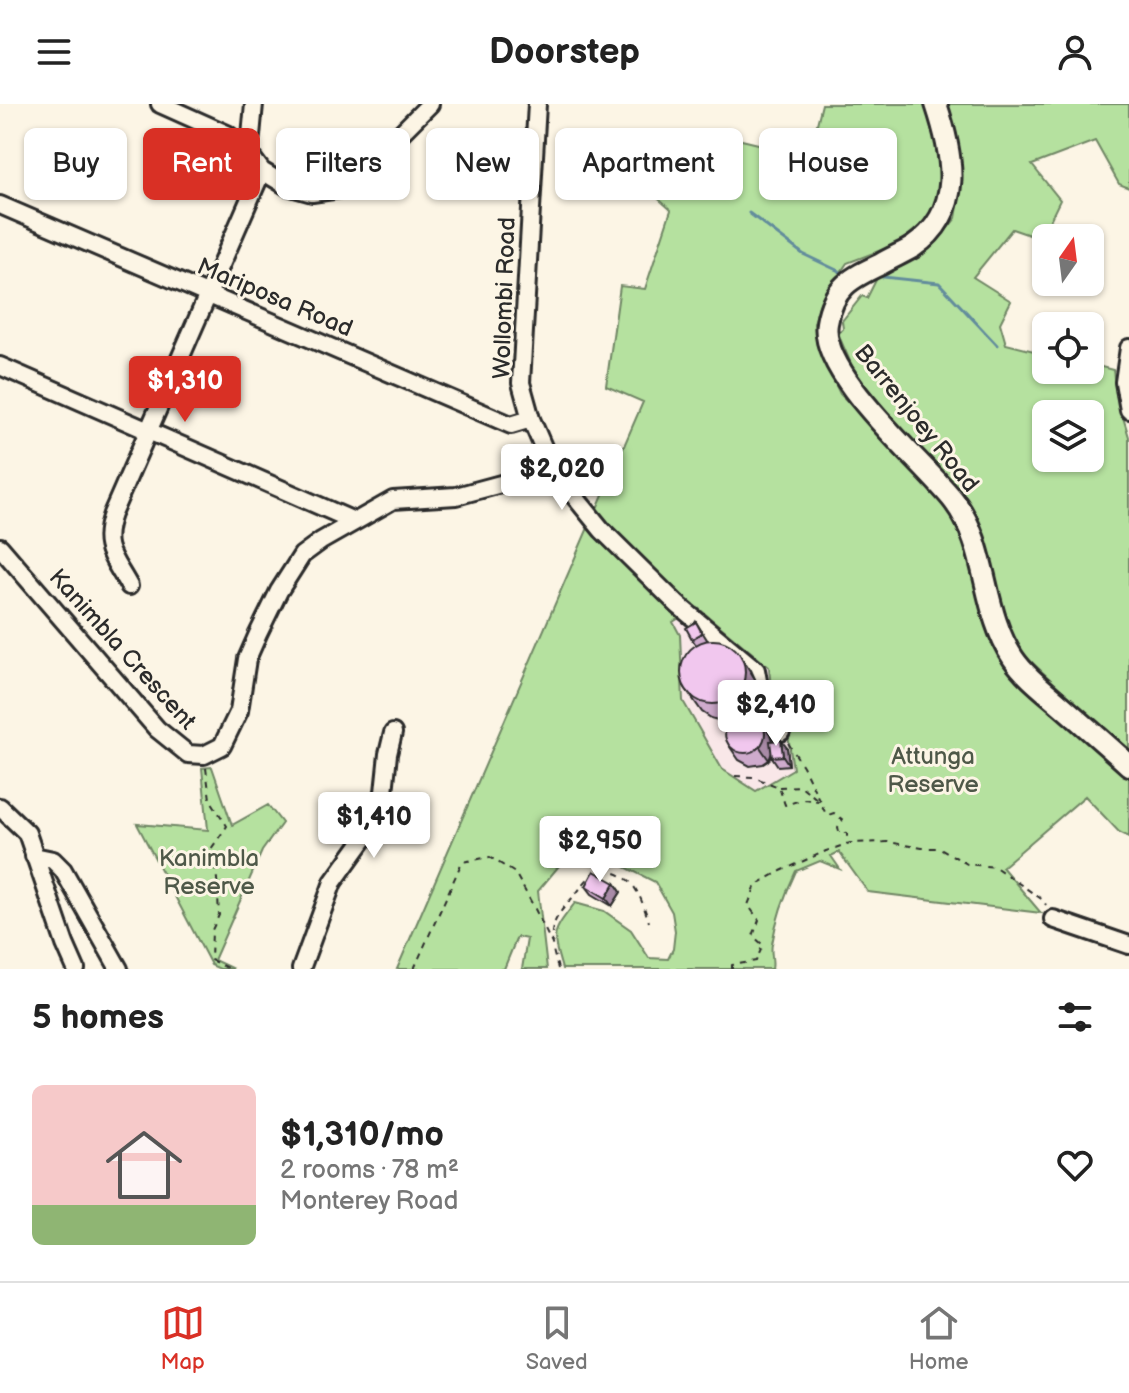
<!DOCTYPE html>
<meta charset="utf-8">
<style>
:root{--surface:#fff;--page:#f6f6f6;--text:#222;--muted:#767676;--line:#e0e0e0;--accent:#d93025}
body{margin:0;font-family:"Balsamiq Sans",sans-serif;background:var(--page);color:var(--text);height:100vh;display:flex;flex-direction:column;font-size:30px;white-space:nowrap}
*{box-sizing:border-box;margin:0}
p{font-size:26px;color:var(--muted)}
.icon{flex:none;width:44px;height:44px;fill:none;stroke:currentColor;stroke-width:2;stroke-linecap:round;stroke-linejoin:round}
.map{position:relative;height:865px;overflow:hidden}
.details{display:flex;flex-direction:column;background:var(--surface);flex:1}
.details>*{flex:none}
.banner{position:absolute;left:24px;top:24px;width:1082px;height:72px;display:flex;gap:16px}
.needle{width:52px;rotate:14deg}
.controls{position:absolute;left:1032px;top:120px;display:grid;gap:16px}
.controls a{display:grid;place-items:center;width:72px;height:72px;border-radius:12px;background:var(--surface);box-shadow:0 2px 6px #0004;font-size:40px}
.price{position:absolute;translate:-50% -68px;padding:0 18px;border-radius:8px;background:#fff;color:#222;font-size:26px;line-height:52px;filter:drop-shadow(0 2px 4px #0008)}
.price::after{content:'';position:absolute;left:50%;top:48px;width:24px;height:18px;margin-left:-12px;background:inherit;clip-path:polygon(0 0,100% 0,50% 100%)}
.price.current{background:var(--accent);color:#fff}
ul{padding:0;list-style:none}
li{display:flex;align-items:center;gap:24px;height:200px;padding:0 32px}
li span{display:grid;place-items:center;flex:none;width:224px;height:160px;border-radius:12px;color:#555}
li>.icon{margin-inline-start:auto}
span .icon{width:96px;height:96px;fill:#fffc;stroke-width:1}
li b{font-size:34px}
h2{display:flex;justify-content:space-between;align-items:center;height:96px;padding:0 32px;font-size:34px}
.chip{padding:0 28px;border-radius:12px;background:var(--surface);box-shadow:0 2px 6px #0004;font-size:28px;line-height:72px}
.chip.current{background:var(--accent);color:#fff}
header{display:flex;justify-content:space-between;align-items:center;height:104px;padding:0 32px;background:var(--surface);font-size:36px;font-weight:800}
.tab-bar{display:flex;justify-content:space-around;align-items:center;height:112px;border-top:2px solid var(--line);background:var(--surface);font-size:22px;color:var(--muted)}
.tab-bar a{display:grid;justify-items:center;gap:4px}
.tab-bar .current{color:var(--accent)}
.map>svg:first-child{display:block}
.built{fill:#f9e7e8}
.green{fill:#b5e19f;stroke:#708665;stroke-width:2;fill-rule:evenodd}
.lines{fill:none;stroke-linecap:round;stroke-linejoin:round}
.stream{stroke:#628c9c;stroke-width:3}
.minor-casing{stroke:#2b2b2b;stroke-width:22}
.major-casing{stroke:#2b2b2b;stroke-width:26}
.path{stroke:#2b2b2b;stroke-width:2;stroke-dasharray:6 6;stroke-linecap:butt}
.minor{stroke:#fcf5e5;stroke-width:16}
.major{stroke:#fcf5e5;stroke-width:20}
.wall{fill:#cfabcd;stroke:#2b2b2b;stroke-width:2}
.shaded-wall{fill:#a98ba7;stroke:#2b2b2b;stroke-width:2}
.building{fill:#f1c7ee;stroke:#2b2b2b;stroke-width:2}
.labels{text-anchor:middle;stroke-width:6;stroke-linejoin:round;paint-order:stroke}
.street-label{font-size:24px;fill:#2b2b2b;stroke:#fcf5e5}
.park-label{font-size:24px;fill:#4e5848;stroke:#fcf5e5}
</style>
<header><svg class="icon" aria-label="menu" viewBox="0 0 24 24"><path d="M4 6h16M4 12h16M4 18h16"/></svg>Doorstep<svg class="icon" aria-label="person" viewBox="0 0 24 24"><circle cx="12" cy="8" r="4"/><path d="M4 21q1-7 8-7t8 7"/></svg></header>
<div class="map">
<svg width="1129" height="865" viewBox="0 0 1129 865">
<rect width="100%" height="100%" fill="#fcf5e5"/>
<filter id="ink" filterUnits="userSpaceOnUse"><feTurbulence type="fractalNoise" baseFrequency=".0125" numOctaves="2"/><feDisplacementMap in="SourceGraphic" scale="16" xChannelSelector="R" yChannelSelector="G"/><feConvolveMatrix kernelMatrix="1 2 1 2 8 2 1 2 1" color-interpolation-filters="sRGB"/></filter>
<g filter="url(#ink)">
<path class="built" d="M726,488L799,617L815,676L749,713L647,532Z"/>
<path class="green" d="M822,0H926L940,34L942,69L937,98L926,117L897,140L847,159L820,199L814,219L817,242L840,290L939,393L967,436L1001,556L1129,670V733L1119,728L1085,692L1002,763L1041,809L868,788L839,748L831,752L840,765L820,757L796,767C785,790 776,815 772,840C770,849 774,857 772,865H562C551,828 552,829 575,799L604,807L631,826L649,854L668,855L673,845L675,827L672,808L655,778L578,739L538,787L547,865H522L527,835L517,833L504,865H397L590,419L679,514L673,518L680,531L683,597L722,665L756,687L793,665L787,625L773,605L769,563L698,504L686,510L595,409L643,298L606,282L620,182L645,185L671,106L643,81L653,36C667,58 675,70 701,77L719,35L727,38L729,33L809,52Z
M945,0H1129V84L1119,80L1095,37L1032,61L1060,96L1041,135L1012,125L973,173L1011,197L1000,219L1006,240L1046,250V266H1090V260L1113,266L1116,290L1129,333V649L1022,549L1003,517L950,378L930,353L904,329L865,281L852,262L838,230L843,225L842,217L862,192L867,194L879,170L933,142L956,114L961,85L957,50ZM1046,310H1090V354H1046Z
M212,663L232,721L268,701L282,719L262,747L214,856L233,865H220L211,861L137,720L208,726L202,664Z"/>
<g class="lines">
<path class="stream" d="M749,109L803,150L843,169
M874,172L939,179L997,241"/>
<g class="minor-casing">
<path id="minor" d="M160,0L227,30L244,43L262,67L287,82L312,89L340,85L364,70L389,41L430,0
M537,0L521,279L531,315L553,366L602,426L678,501L756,566L764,610L781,628
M244,43L251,32L254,0
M0,101L511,321L531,315
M1129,244L1124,278L1129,306
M0,262L354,417
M0,443L157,625L188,650L204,651L222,642L239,607L247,555L258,530L279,487L302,451L321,437L393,396L456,392L553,366
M129,482C113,453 100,444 112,410L262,67
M0,703L27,729L65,840L76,865
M34,752L53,756L63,766L119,865
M1053,815L1129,841
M301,865L333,778L366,732L384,688L388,650L393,629"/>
</g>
<g class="major-casing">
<path id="major" d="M936,0C953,51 965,107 913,143C903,149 891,154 881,160C851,174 833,183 827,219C818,270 923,357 954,397C989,443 981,506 1013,554C1025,572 1045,587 1061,601C1084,621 1107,641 1129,661"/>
</g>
<path class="path" d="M788,639L803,662L825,708L828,711L834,709L843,716L838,723L839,728L847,729V740
M206,664L210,695L227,722L211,745L217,775L219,811L212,826L211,856L229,865
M735,672L753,673L779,683L785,701L804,695L818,697
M779,683L801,682L818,696
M414,865L462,758L490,753L515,769L534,803L552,840
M558,865C555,853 550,840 552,828C554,813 565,802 575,791C580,785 585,777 591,772C598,767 607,767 615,769C637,776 642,798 649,818
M732,865V861L756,857L763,841L753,832L759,816L748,801L756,781L781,767L826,747L850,739L888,738L922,744H940L967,760L995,763L1043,796L1046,801"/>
<use href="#minor" class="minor"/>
<use href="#major" class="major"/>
</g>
<path class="wall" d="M696,518L708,537L751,566L755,575L757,586L755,596L750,605L744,610L770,630L772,637L787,644L789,661L778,662L772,653V649L769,656L763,660L750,662L739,656L730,643L731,616L721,617L711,614L702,608L684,582L696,541L692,535Z
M615,779L621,788L612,802L592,790L586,782Z"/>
<path class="shaded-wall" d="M739,549L755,575L757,586L755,596L750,605L738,588Z
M762,618L770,630L774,643L769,656L760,643Z
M781,636L787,644L789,661L783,652Z
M615,779L621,788L612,802L606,794Z"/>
<path class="building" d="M1057,118L1076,128L1073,134H1049Z
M696,518L702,529L692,535L686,524Z
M681 568a32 32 0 1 1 64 0a32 32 0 1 1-64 0Z
M725 629a20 20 0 1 1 40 0a20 20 0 1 1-40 0Z
M781,636L783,652L772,653L770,637Z
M594,767L615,779L606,794L586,782Z"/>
</g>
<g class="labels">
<g class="street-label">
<text transform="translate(275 193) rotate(23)" y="8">Mariposa Road</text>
<text transform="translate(504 194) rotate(-88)" y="8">Wollombi Road</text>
<text transform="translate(917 314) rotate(51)" y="8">Barrenjoey Road</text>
<text transform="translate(123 545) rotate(48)" y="8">Kanimbla Crescent</text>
</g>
<g class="park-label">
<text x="933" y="660">Attunga<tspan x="933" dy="28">Reserve</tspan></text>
<text x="209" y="762">Kanimbla<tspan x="209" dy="28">Reserve</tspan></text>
</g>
</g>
</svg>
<div class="controls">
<a><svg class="needle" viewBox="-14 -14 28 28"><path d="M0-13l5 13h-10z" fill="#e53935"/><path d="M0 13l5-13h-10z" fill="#767676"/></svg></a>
<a><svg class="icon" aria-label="locate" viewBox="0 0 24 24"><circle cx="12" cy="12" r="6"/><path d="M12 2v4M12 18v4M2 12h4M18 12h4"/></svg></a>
<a><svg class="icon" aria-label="layers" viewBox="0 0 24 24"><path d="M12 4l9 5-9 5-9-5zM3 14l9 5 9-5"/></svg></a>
</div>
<b class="price current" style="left:185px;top:320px">$1,310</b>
<b class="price" style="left:562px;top:408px">$2,020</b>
<b class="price" style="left:776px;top:644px">$2,410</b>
<b class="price" style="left:374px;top:756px">$1,410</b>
<b class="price" style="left:600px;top:780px">$2,950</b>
<div class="banner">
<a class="chip">Buy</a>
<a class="chip current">Rent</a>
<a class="chip">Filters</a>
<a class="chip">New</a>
<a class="chip">Apartment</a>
<a class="chip">House</a>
</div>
</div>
<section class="details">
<h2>5 homes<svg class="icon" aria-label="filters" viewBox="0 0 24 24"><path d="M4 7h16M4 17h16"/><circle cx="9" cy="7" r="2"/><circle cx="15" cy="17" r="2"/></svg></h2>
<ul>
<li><span style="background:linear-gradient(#f6c9c9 75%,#8fb573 0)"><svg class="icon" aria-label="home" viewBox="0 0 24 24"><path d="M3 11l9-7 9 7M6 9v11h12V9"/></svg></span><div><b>$1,310/mo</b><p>2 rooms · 78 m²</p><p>Monterey Road</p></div><svg class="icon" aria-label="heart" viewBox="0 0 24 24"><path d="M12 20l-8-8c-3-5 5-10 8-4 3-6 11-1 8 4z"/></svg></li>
</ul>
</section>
<nav class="tab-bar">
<a class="current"><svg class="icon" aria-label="map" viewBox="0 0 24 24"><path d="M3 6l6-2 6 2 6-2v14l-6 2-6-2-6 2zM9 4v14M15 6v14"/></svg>Map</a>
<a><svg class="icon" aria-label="saved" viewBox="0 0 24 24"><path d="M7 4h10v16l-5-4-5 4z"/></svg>Saved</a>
<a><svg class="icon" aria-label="home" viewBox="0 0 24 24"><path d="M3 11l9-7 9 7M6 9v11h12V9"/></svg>Home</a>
</nav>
